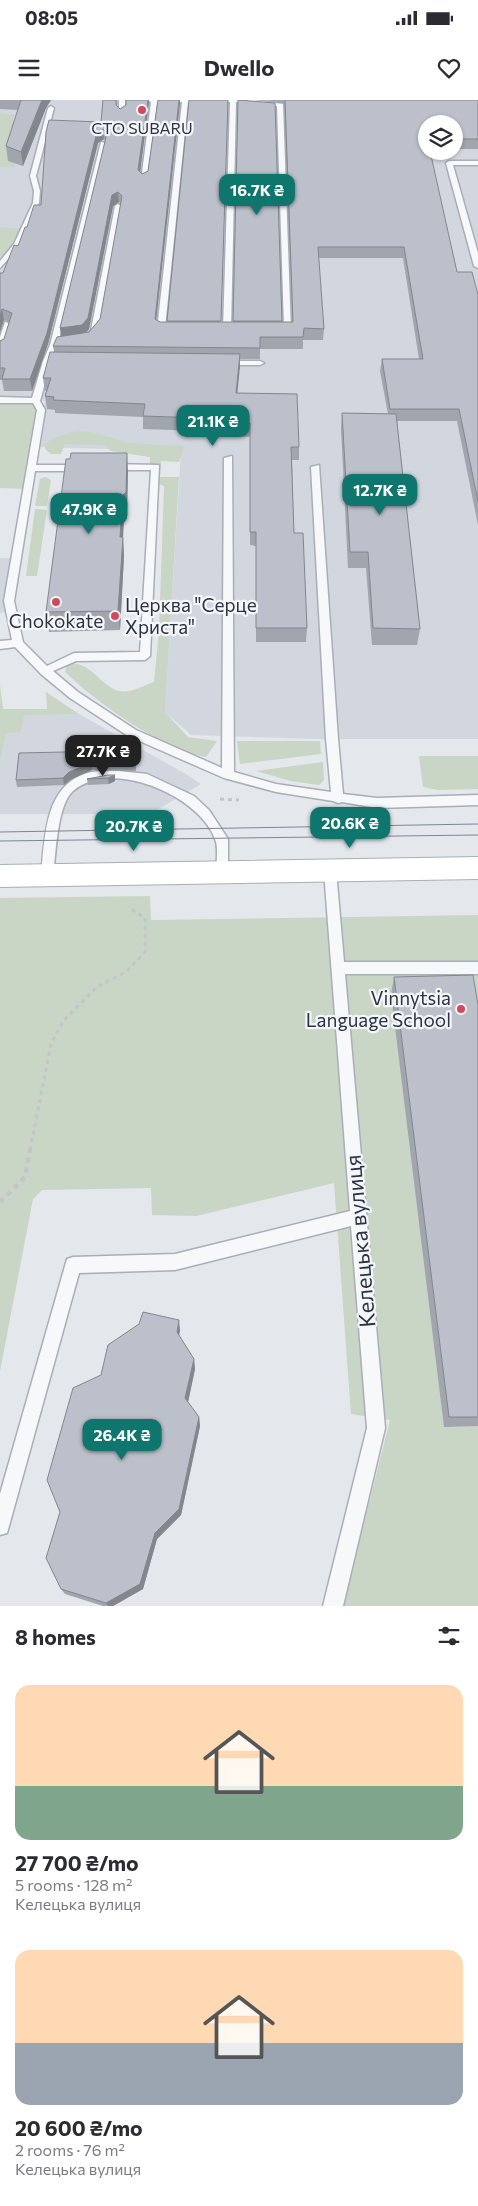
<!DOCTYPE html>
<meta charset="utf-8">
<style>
:root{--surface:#fff;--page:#f7f7f7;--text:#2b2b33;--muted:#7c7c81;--accent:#0f766e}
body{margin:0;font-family:Commissioner,sans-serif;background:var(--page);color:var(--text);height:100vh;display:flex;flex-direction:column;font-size:19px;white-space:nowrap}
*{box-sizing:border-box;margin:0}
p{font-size:16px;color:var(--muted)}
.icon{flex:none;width:28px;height:28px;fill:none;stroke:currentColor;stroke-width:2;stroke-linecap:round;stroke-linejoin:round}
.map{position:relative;height:1506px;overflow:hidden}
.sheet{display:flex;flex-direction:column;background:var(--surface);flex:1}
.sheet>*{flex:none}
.fabs{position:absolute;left:418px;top:15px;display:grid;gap:10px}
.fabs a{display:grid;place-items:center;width:45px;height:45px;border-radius:50%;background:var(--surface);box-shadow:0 1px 4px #0004;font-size:25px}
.price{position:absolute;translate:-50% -42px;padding:0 11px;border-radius:10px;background:var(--accent);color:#fff;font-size:16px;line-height:32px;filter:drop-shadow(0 1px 2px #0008)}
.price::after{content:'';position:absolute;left:50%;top:30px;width:15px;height:11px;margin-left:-8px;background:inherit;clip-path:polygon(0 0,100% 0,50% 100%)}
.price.selected{background:#222;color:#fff}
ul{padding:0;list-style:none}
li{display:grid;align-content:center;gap:10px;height:265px;padding:0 15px}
li span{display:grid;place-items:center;height:155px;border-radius:15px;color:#555}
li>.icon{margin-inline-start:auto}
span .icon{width:90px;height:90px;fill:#fffc;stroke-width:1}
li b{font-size:21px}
h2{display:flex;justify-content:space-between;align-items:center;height:60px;padding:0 15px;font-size:21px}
.status{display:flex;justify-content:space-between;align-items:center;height:35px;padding:0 25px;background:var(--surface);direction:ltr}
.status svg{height:14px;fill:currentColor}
header{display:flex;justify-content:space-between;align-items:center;height:65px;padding:0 15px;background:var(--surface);font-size:22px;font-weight:700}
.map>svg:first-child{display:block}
.built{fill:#d2d6de;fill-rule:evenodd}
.green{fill:#c9d6c5}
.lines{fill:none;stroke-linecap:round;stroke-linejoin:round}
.service-casing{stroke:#a9aeb7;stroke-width:3}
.secondary-casing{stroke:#a9aeb7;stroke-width:2}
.path-far1{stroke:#c2c5cb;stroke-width:3;stroke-dasharray:4 4;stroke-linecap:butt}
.path{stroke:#c2c5cb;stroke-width:4.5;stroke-dasharray:5 5;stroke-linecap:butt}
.service{fill:#f7f8fa;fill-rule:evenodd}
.secondary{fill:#fff;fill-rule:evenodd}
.tram{stroke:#7d8696;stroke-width:1}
.wall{fill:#a1a5ae;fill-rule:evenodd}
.shaded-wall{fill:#83868d}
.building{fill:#bbc0ca;stroke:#83868d}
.poi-dot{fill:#d1495b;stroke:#f4f6f9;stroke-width:2}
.labels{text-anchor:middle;stroke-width:4.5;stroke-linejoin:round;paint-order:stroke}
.far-poi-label{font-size:16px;fill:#2b3445;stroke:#f4f6f9}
.poi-label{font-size:19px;fill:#2b3445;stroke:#f4f6f9;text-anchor:start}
.near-street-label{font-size:22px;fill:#2b3445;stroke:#f4f6f9}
</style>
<div class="status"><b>08:05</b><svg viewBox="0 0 49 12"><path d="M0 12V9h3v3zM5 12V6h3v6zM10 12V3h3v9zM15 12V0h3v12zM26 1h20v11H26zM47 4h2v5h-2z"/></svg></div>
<header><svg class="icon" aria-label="menu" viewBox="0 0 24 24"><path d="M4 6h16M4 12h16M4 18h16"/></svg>Dwello<svg class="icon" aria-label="heart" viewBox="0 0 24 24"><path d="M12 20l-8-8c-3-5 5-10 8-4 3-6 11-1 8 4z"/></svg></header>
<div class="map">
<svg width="478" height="1506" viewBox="0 0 478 1506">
<rect width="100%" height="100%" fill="#e4e7ec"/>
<path class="built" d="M0,0H478V639H315L191,635L165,612L181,351L35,347L45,301L0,300V156H8L24,128L0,127V67L15,68L14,14L0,13ZM426,24H454V51H426Z
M0,458H16L11,511L0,513Z
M79,614L184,673L201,684L150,714H0V664L6,633L24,616Z"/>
<path class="green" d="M0,13L14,14L15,68L0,67Z
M0,127L25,128L8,156H0Z
M0,300L36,301L41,310L27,389L0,388Z
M80,331L91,332L129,343L184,346L179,362L161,361L160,377H179L165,612L188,637L217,641L206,657C163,650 96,602 65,572L67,565C88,557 101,587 119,591C130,594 144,585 154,582L159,531L164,386L149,380L150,357L110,351L106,345L65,344L61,354H51L46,350L44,344C55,336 67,333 80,331Z
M45,377L51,380L47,406H35L40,379Z
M35,409L47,410L37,476H26Z
M0,585L3,609H47L46,592L79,614L24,616L20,632L6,633L0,664Z
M237,641H320L321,654L240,664Z
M419,656H478V689L438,690L423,687Z
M323,662L324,680L319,685L291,681L256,671Z
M150,796L151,820L478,815V1506H343L390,1320L351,1314L334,1083L196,1116L152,1115L151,1088L42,1090L33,1099L0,1271V798Z"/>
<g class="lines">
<g class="service-casing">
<path id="service" d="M119,0H125V15L122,17L119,15Z
M147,0H254L283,4L291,232H281L277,230L284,228L277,6L236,2L231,230L227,232L223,230L230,2H188L165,228L172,230L168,232L157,230L182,2L157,3L147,81L144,83L141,81L151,2Z
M51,6L54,8L36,76L40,91L39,103L21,145L0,168V161L14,144L33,103L34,91L30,76L48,8Z
M101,42L106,43L58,245L51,261L40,301L45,310L36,365H81L86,368L81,371H35L14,501L23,542L47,566L74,553L140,552L151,370H111L106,367L111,364L159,365L150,556L145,560L76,561L53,571L78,592L136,630L222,668L224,358L232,356L234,672L276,684L331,692L326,639L311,367L319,365L338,639L343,694L377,698L478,695V705L377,708L342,702L338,703L333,701L276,692L224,678L128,636L70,598L41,574L15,547L0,549V541L12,540L4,501L37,310L33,303H0V297L32,298L43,261L50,245Z
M449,61H478V65H453L478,153V168L474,166L446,63Z
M118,104L121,106L99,230L90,239L86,237L91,230L115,106Z
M5,222L12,224L4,250L0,252V237Z
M221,261H260L264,263L260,265H224L220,263Z
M119,671L147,674L194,696L209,710L228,739V773L226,777H218L216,773C216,763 219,748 215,739C199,695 111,658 73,691C57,705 56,754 53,775L51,779H43L41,775C45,739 44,689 84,674C94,670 108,671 119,671Z
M330,766L334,767L336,771L344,862H478V874H345L385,1328L343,1506H323L367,1328L351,1126L175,1170L79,1173L9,1426L7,1433L0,1435V1394L67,1159L73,1157L175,1154L350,1111L324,771L326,767Z"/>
</g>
<g class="secondary-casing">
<path id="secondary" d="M478,757V779L0,787V765Z"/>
</g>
<path class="path-far1" d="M220,699L239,700
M30,1050L51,944L64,920L97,887L126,872L145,852V818L128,807"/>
<path class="path" d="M0,1102L25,1077L30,1049"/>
<use href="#service" class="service"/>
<use href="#secondary" class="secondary"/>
<path class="tram" d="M0,732L478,724
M0,741L478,735"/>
</g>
<path class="wall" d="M0,0H51L46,8L23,66L8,61L6,46L18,10L0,9Z
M117,0V6L120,9L126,5V0H149L140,72L142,74L148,71L158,0H180L156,220L160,222H167L189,0H228L221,222H233L238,0L275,3L282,222H292L284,3L266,0H478V49H454V24H426V51L457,172L478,195V425L457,321H397L420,529L417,545H372L366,468H348L341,329L342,313L388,314L380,271L382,259H419L403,158H318L324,229L323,240H303V249H260V259H240L237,293L299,347V360H292L294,433L307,528L306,542H256V446L250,445V337L230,336V332L143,329V317L55,313V310L47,309L45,296L46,291H45L43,278L54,252L53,246L61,236L105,41L104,39L98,43L48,244L32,291H4L2,280H0V241L4,239L9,222L4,220L0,232L3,173L18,146L27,127L41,105ZM119,102L121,104L100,219L89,232L86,233L89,229L113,106Z
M128,372L127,412L124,414L123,438L124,456L120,530L49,532L46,512Z
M19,653L136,663V671L92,670L70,680L64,685L17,687L16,680Z
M108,675L115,681L109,684L88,685L87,679Z
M394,877L478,905V1326L444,1327L391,894Z
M180,1230L179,1236L194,1259L195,1269L188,1302L199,1317L200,1326L181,1415L157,1439L143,1489L113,1506H103L65,1494L61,1489L101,1275Z"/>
<path class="shaded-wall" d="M42,0H51L46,8L23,66L21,52Z
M148,0H149V3L139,81L138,70Z
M179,0H180V4L155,231V219Z
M103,29L104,39L98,43L48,244L32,291L30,279L97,32Z
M118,92L119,102L113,106L89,229L83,236L61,240L60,228L112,95Z
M2,209L4,220L0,232V215Z
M240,254V267L236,306V293Z
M127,353L128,372L127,412L124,414L123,438L124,456L120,530L118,511L120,437Z
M91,663L92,670L70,680L64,685L63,678L69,672Z
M115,675V681L109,684L108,678Z
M179,1220L180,1230L178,1242L177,1232Z
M194,1259L195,1269L187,1307L185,1298Z
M199,1317L200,1326L181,1415L157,1439L143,1489L113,1506H108L106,1503Z"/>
<path class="building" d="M21,0H42L21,52L6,46Z
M103,0H116V5L120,9L126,5V0H148L138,70L142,74L148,71L158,0H179L155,219L160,222H293L285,0H478V39H454V24H426V51H430L457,172H472L478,195V401L459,309H390L382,259H423L404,147H318L324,229L304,228L303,237H260V248L53,246L57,237L89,232L100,219L122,96L118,92L112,95L88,218L82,225L60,228L107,33L103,29L97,32L47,233L30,279H2L5,268H0V241L4,239L12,213L2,209L0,215V173H3L14,145L18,146L25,127H27L34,105H41L46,32L49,20L101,22Z
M189,0H228L221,221H167Z
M238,0L275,3L282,221H233Z
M50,252L240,254L236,293L297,294L299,347H291L294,433H303L307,528H256V432H250V323H230V319L143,316L145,304L53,300L54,297L45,296L51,278H43Z
M342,313L396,314L420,529L373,528L368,452H350Z
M71,353H127L126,392L123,395L120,437H123L118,511L46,512L66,359H70Z
M110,651L136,663H91L69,672L63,678L16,680L19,653Z
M108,675H115L108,678L87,679Z
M473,875L478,905V1317H449L394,877Z
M143,1212L179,1220L177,1232L194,1259L185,1298L199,1317L179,1409L155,1433L140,1484L106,1503L61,1489L46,1458L60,1412L47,1380L73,1288L101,1275L108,1245L139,1224Z"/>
<g class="poi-dot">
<circle cx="142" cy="10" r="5"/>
<circle cx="56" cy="502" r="5"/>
<circle cx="115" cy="516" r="5"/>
<circle cx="461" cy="909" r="5"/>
</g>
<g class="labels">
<g class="far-poi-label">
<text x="142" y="34">СТО SUBARU</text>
</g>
<g class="poi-label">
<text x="125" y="512">Церква "Серце<tspan x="125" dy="22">Христа"</tspan></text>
<text x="56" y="528" text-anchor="middle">Chokokate</text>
<text x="451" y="905" text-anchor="end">Vinnytsia<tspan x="451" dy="22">Language School</tspan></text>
</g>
<g class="near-street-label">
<text transform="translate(360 1141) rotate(-95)" y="8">Келецька вулиця</text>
</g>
</g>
</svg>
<div class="fabs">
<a><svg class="icon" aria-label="layers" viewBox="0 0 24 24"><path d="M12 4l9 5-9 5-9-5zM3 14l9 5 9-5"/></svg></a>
</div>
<b class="price" style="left:257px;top:116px">16.7K ₴</b>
<b class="price" style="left:213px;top:347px">21.1K ₴</b>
<b class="price" style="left:380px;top:416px">12.7K ₴</b>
<b class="price" style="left:89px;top:435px">47.9K ₴</b>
<b class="price selected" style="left:103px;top:677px">27.7K ₴</b>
<b class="price" style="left:350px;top:749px">20.6K ₴</b>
<b class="price" style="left:134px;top:752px">20.7K ₴</b>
<b class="price" style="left:122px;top:1361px">26.4K ₴</b>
</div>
<section class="sheet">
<h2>8 homes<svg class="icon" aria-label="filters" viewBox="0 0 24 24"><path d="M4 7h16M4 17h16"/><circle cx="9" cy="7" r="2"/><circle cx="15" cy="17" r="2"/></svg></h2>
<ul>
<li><span style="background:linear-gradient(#ffd9b3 65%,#7fa58c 0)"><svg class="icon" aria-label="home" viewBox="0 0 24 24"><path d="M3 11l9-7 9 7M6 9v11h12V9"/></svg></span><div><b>27 700 ₴/mo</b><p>5 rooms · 128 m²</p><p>Келецька вулиця</p></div></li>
<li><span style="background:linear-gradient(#ffd9b3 60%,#9aa5b1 0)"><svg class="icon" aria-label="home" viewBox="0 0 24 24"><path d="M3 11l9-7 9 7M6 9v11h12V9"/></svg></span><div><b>20 600 ₴/mo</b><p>2 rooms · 76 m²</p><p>Келецька вулиця</p></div></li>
</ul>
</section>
